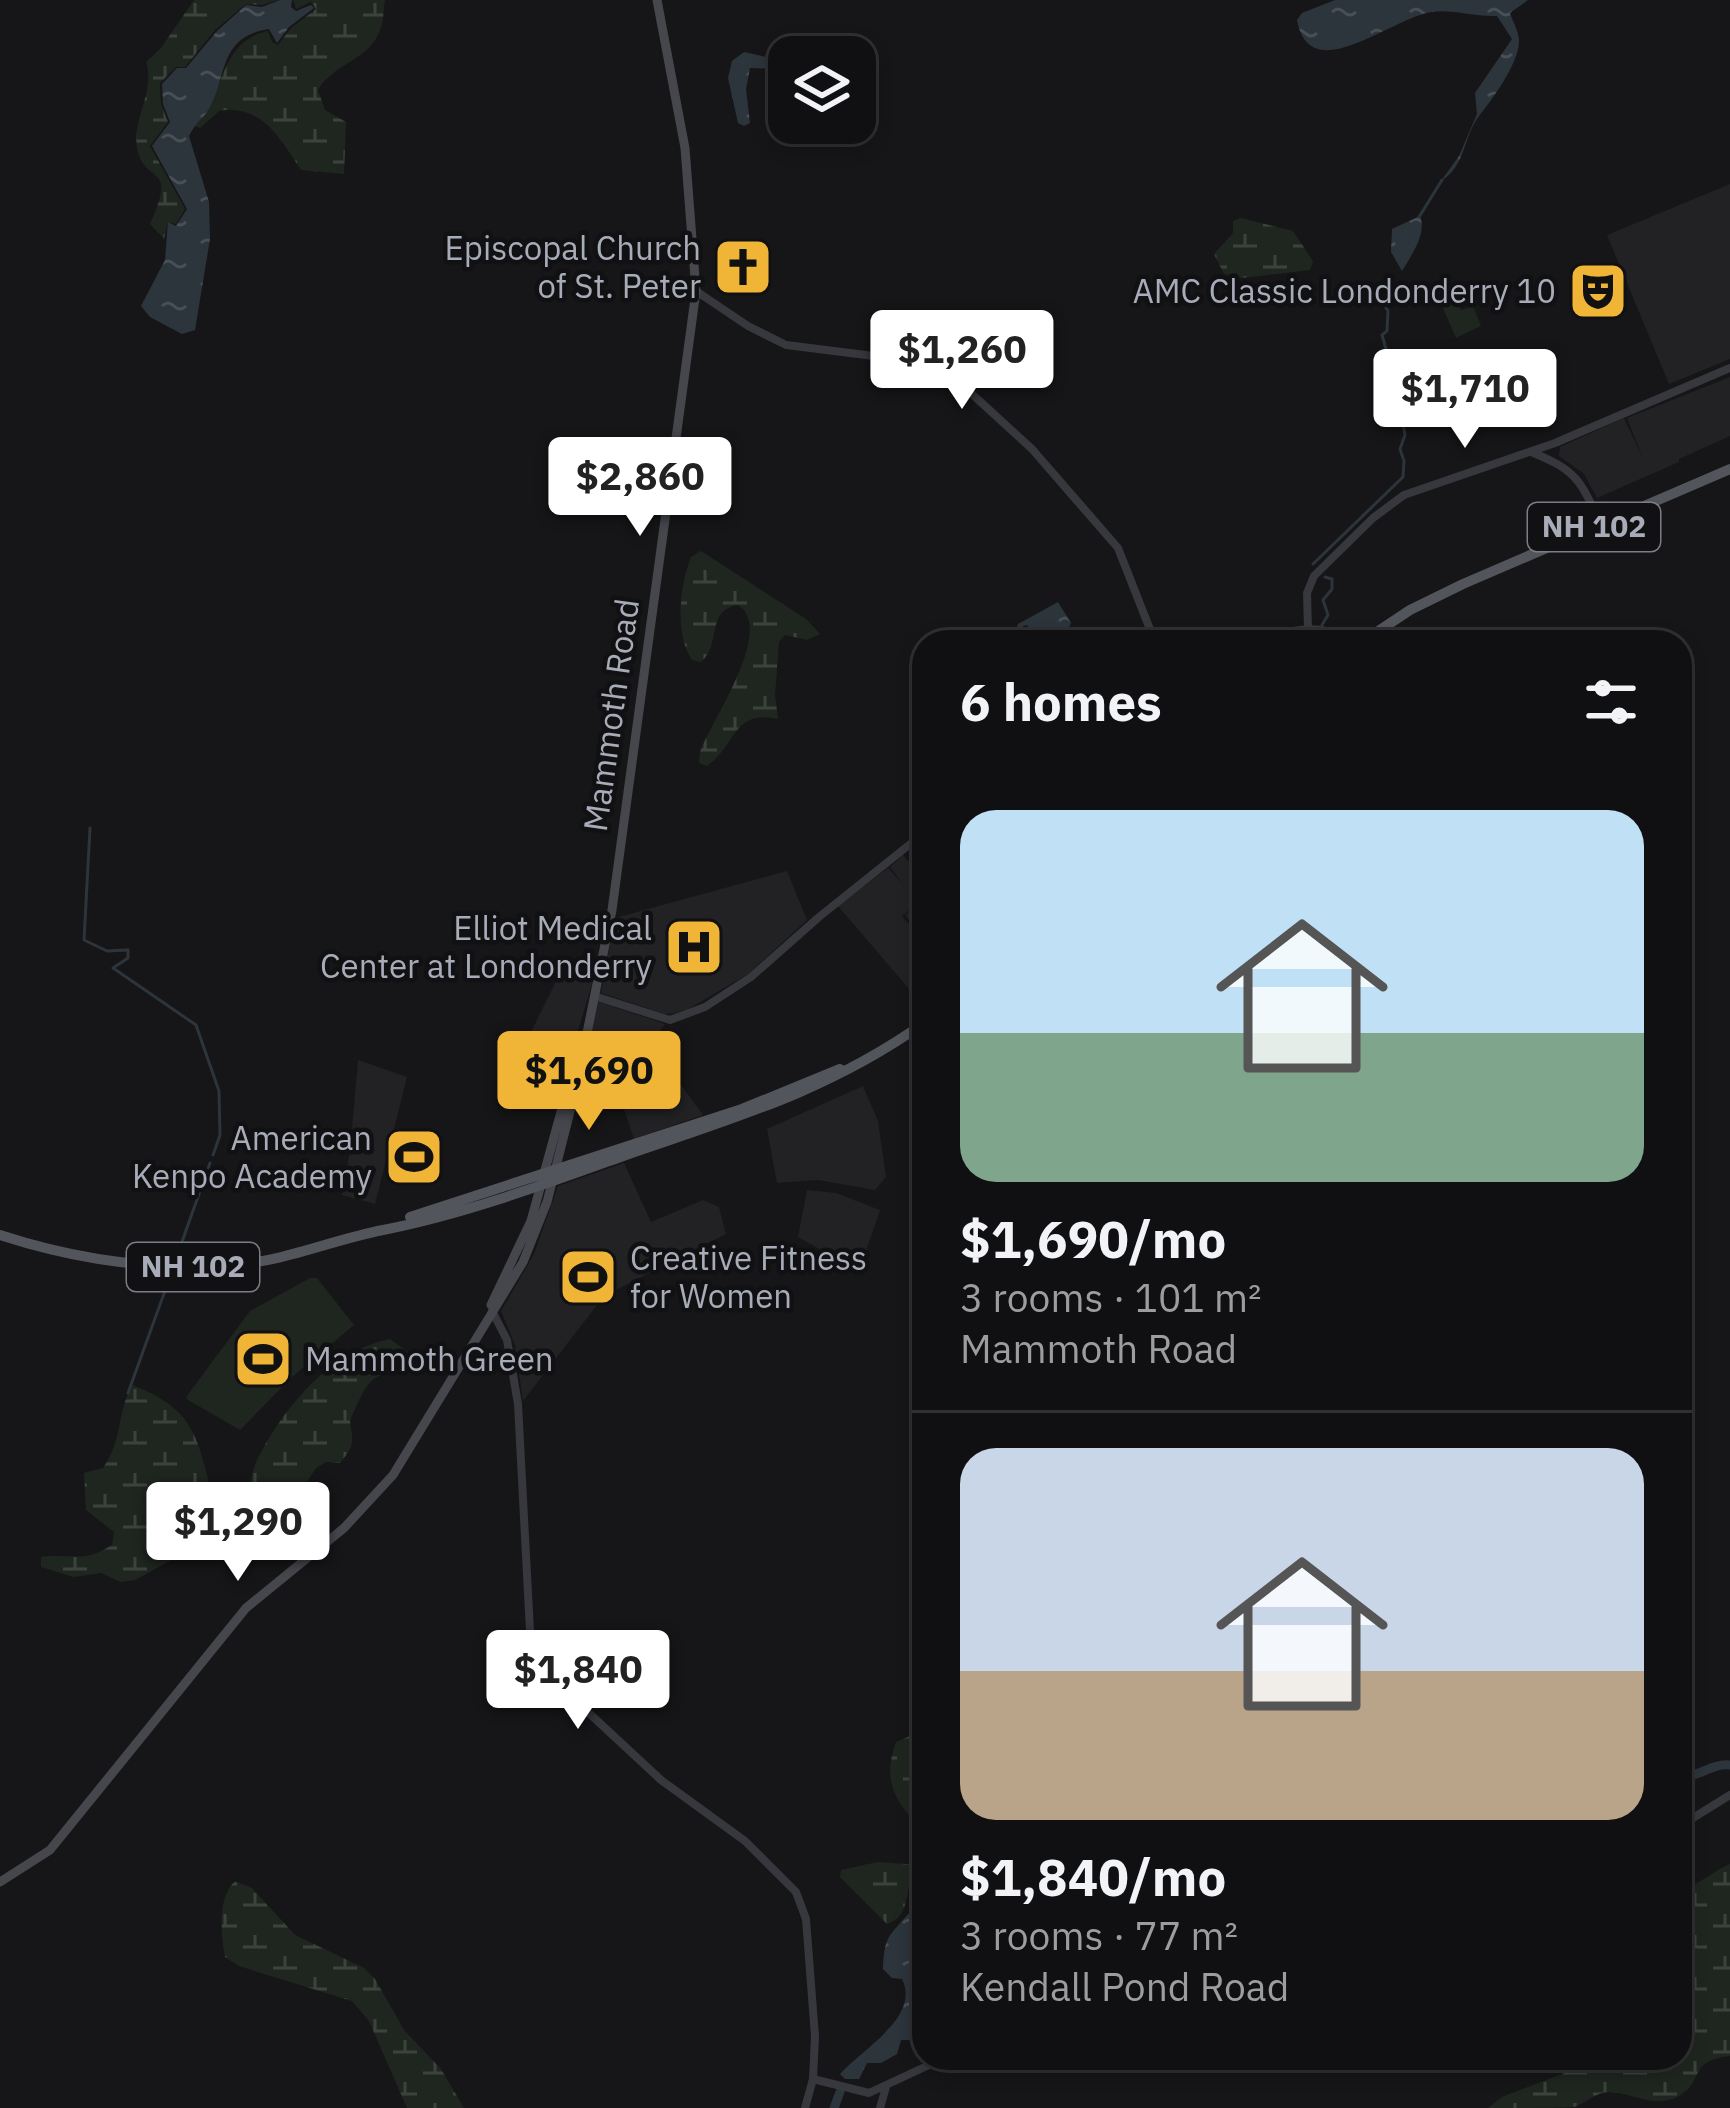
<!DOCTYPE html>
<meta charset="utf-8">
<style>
:root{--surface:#101012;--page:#19191b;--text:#f1f3f6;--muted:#9c9d9f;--line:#303032;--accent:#f0b436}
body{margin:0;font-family:"IBM Plex Sans",sans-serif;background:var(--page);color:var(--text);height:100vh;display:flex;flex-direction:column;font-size:45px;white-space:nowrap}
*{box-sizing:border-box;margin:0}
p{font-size:39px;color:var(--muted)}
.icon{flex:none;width:66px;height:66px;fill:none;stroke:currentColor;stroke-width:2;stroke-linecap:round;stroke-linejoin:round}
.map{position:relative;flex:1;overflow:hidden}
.side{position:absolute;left:912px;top:630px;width:780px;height:1440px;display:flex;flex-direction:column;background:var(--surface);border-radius:36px;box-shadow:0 6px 18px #0003,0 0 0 3px var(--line)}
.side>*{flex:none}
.fabs{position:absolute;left:768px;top:36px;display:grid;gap:24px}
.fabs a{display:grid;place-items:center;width:108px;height:108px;border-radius:24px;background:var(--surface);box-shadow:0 6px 18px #0003,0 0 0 3px var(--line);font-size:60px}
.price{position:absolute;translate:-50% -102px;padding:0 27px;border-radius:12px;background:#fff;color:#222;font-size:39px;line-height:78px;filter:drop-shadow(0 3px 6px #0008)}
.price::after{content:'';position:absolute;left:50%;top:72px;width:36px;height:27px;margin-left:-18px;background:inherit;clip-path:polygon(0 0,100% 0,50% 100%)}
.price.selected{background:var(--accent);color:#111}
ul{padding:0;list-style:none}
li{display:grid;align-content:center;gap:24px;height:636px;padding:0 48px}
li+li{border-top:3px solid var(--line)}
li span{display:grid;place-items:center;height:372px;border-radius:36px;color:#555}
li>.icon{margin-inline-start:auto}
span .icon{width:216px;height:216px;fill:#fffc;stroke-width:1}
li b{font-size:51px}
h2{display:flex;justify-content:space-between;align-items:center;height:144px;padding:0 48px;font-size:51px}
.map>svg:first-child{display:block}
.built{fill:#222225}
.wetland{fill:url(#wetland-marsh)}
.garden{fill:#1e261f}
.water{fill:url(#water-ripples)}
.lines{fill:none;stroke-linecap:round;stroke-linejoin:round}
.stream{stroke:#2c343c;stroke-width:3}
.river{stroke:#2c343c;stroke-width:9}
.tertiary{stroke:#37383d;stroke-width:8}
.secondary{stroke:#45474d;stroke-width:9}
.primary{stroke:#53555c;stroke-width:10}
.labels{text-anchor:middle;stroke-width:9;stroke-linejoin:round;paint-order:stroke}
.shield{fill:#111113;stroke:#7b7e86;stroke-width:3}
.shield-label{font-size:30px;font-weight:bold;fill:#a8acb8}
.poi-label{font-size:33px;fill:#a8acb8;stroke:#111113;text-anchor:end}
.street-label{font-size:33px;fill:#a8acb8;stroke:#111113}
</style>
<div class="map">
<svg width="1730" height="2108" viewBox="0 0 1730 2108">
<defs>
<pattern id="wetland-marsh" width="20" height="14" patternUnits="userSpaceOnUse" patternTransform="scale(3)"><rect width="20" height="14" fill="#1e261f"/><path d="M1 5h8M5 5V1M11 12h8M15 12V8" fill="none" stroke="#3c433d"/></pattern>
<pattern id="water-ripples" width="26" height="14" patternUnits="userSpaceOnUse" patternTransform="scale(3)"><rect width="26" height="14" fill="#2c343c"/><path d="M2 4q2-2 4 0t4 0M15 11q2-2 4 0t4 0" fill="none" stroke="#484f56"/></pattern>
</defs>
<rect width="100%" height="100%" fill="#161618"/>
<path class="built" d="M1730,184V359L1669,384L1607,235Z
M1730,377V436L1679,459V462L1597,498L1584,474L1559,456L1560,447L1624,418L1643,459L1627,418Z
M903,855L917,871L924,866V937L905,915L915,906L902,916L924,942V979L910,990L838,906L888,868L903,884L890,867Z
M787,871L807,920L748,974L688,1009L675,1013L665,1014L601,993L615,918Z
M566,961L596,970L573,1048L529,1036Z
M596,1001L665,1024L628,1079L583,1053Z
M659,1055L703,1115L634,1139L622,1103Z
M358,1060L407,1077L375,1204L342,1195L350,1151Z
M863,1086L878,1121L886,1177L875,1190L818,1180L777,1183L767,1129Z
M624,1163L651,1222L703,1200L719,1207L726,1234L604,1296L523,1401L515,1345L501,1311L534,1254L558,1186Z
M807,1190L836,1193L880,1210L859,1271L798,1237Z"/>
<path class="wetland" d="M194,0H278L262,5L246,4L215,30L185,67H176L160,83L161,104L168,122L150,146L185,209L176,224L168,222L164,239L150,224C179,161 144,186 137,148C132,119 156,90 146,62L161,48Z
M293,0H385C383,9 384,21 380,30C370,60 332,64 318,90L325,110L346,122L344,174L301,170C281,140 262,103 219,111L200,128L195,126C226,97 217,42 268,31L272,42L278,45L291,28L316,9L311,2L296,9Z
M1241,218L1293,231L1313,261L1310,270L1241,278L1224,274L1214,254L1233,233V221Z
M701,551L806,619L820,634L807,640L785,635L779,642L775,695L778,719C732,709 737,745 707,766L699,763L700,752C711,721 776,629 738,605C705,610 722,645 701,662L692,660C674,634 680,585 691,557Z
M390,1339L408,1352C399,1376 398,1368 379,1376C364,1382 356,1408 350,1421C353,1442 355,1445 340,1463L326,1462L316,1468L291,1507L270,1528L259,1532L243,1530L211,1548L181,1555L135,1580L121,1582L101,1573L74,1577L41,1567V1557C72,1552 80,1565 112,1545L114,1532L86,1510L84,1473L103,1468C123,1440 117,1412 132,1385C196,1409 198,1440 213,1499L225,1504C260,1486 245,1481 260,1454C288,1403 330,1352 390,1339Z
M924,1730V1834C897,1801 881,1785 896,1742Z
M878,1862L919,1865C901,1885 915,1914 887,1924L840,1877L841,1870Z
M1730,1864V2056C1686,2060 1706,2084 1675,2098C1651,2108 1632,2092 1609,2092C1596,2092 1586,2103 1574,2107C1554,2108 1511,2108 1488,2108L1502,2097L1588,2064L1592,2058H1680V1888C1699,1887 1712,1871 1730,1864Z
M235,1881L252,1888L295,1935L364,1968L375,1979L404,2030L441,2069L464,2108H407L369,2021L352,2001L239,1966L225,1957C221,1933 217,1899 235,1881Z"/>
<path class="garden" d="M1451,286L1461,310L1473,306L1481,326L1456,338L1436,292Z
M310,1278H317L354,1325L291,1378L240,1430L188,1400L186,1397L250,1311Z"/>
<path class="water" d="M280,0H292L291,7L296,11L311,5L314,8L289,27L277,43L269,29C216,37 228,81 207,112C200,121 194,125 189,136L209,202L210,239L195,330L182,334L150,317L141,306L165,260L168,222L176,226L187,209L152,146L170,122L163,104L162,84L177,68H186L217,31L246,5L262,7Z
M1335,0H1528L1510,13C1513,22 1519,32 1519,41C1519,63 1492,100 1479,116C1463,137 1466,166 1441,181L1459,156L1477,114L1475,93L1512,39L1497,16C1474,17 1453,9 1431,12C1389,19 1310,89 1297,20L1302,13Z
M744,52L789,62L785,69L750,68L746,89L750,123L744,126L738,123L728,78L732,61Z
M1420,216C1427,234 1412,254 1402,271L1391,252L1392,229Z
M1058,602L1071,623L1062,642L1048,641L1026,625L1016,630L1018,624Z
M924,1865V2032L910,2040H901L897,2054L881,2063H867L859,2079H845L840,2074C861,2050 921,2017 902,1979L892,1978L883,1969C884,1935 890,1936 909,1913L913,1876Z"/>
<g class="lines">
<path class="stream" d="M1419,217L1442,180
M1313,564L1403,477L1404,461L1400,449L1405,435L1402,419L1408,408L1399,393L1400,384L1385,371L1388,356L1382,335L1387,331L1388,311L1382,301L1387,291
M1322,625L1328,615L1323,600L1332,589V579L1325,577
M1315,642L1318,634
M90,828L84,940L107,951L128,950V958L113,968L196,1025L219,1091L220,1135L213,1155
M178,1253L210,1163
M128,1393L166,1288"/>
<path class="river" d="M1680,1777C1698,1778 1711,1763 1730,1765
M834,2108L840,2092"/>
<path class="tertiary" d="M696,291L748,326L786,345L898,359L930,365L950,374L1032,449L1118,548L1155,642
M1531,452C1576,470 1581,480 1600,524
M1308,629L1307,593L1314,576L1373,518L1404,495L1555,443L1730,368
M1255,642C1286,631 1321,620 1349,642
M594,996L670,1020L705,1007L751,977L819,917L924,833
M492,1311L507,1340L518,1404L531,1650L548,1675L661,1780L745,1841L796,1892L806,1919L815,2036L813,2079L805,2108
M1680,1826L1730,1795
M813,2079L869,2093L944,2058
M880,2108L886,2087"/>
<path class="secondary" d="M491,1305L531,1221L567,1090L574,1079
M0,1882L50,1850L246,1608L344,1528L393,1475L523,1262L547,1202L575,1092L612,910L696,291L685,148L657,0"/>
<path class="primary" d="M1362,642L1410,610L1463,584L1730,469
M410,1217L742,1109L840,1069
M0,1235C77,1260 152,1271 233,1265C285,1261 332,1240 383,1230C465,1214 548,1183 626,1155C736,1117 828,1091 924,1023"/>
</g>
<defs>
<g id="church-square" transform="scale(3)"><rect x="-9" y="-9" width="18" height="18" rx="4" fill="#f0b436" stroke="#111113"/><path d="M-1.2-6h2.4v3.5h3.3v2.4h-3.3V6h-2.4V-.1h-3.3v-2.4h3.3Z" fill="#111"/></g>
<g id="theatre-square" transform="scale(3)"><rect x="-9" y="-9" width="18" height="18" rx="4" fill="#f0b436" stroke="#111113"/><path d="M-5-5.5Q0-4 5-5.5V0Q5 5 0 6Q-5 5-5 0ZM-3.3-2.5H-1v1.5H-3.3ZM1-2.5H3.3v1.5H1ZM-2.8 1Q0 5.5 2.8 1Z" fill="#111"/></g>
<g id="hospital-square" transform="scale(3)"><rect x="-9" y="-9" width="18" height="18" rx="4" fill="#f0b436" stroke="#111113"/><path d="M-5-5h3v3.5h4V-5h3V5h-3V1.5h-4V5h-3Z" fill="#111"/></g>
<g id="stadium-square" transform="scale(3)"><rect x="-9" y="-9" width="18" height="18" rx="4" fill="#f0b436" stroke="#111113"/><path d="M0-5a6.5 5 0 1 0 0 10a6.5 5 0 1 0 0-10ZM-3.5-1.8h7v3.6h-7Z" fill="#111"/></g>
</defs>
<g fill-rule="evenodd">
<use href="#church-square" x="743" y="267"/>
<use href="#theatre-square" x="1598" y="291"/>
<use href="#hospital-square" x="694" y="947"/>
<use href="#stadium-square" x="414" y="1157"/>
<use href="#stadium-square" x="588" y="1277"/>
<use href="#stadium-square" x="263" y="1359"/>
</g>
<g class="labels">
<g class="shield">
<rect x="1528" y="503" width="132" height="48" rx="9"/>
<rect x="127" y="1243" width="132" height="48" rx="9"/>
</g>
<g class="shield-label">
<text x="1594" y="537">NH 102</text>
<text x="193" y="1277">NH 102</text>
</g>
<g class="poi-label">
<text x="701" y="260">Episcopal Church<tspan x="701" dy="38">of St. Peter</tspan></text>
<text x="1556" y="303">AMC Classic Londonderry 10</text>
<text x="652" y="940">Elliot Medical<tspan x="652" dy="38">Center at Londonderry</tspan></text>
<text x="372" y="1150">American<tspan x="372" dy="38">Kenpo Academy</tspan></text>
<text x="630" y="1270" text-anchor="start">Creative Fitness<tspan x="630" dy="38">for Women</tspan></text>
<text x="305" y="1371" text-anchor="start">Mammoth Green</text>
</g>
<g class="street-label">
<text transform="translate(611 715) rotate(-82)" y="12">Mammoth Road</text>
</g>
</g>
</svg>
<div class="fabs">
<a><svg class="icon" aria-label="layers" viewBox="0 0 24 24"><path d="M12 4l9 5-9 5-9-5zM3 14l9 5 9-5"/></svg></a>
</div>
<b class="price" style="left:962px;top:412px">$1,260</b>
<b class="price" style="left:1465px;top:451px">$1,710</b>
<b class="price" style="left:640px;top:539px">$2,860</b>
<b class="price selected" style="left:589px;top:1133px">$1,690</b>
<b class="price" style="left:238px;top:1584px">$1,290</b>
<b class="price" style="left:578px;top:1732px">$1,840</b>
<section class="side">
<h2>6 homes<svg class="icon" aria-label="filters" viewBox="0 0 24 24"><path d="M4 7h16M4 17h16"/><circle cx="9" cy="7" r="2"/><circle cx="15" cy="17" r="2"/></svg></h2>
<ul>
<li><span style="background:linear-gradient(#bfe0f5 60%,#7fa58c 0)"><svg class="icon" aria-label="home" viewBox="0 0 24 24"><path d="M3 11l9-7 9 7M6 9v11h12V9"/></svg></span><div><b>$1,690/mo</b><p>3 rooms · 101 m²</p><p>Mammoth Road</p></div></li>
<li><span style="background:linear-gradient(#c9d6e8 60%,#b9a48a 0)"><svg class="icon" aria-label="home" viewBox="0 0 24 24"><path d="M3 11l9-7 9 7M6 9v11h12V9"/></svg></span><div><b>$1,840/mo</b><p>3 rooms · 77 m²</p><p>Kendall Pond Road</p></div></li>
</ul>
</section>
</div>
